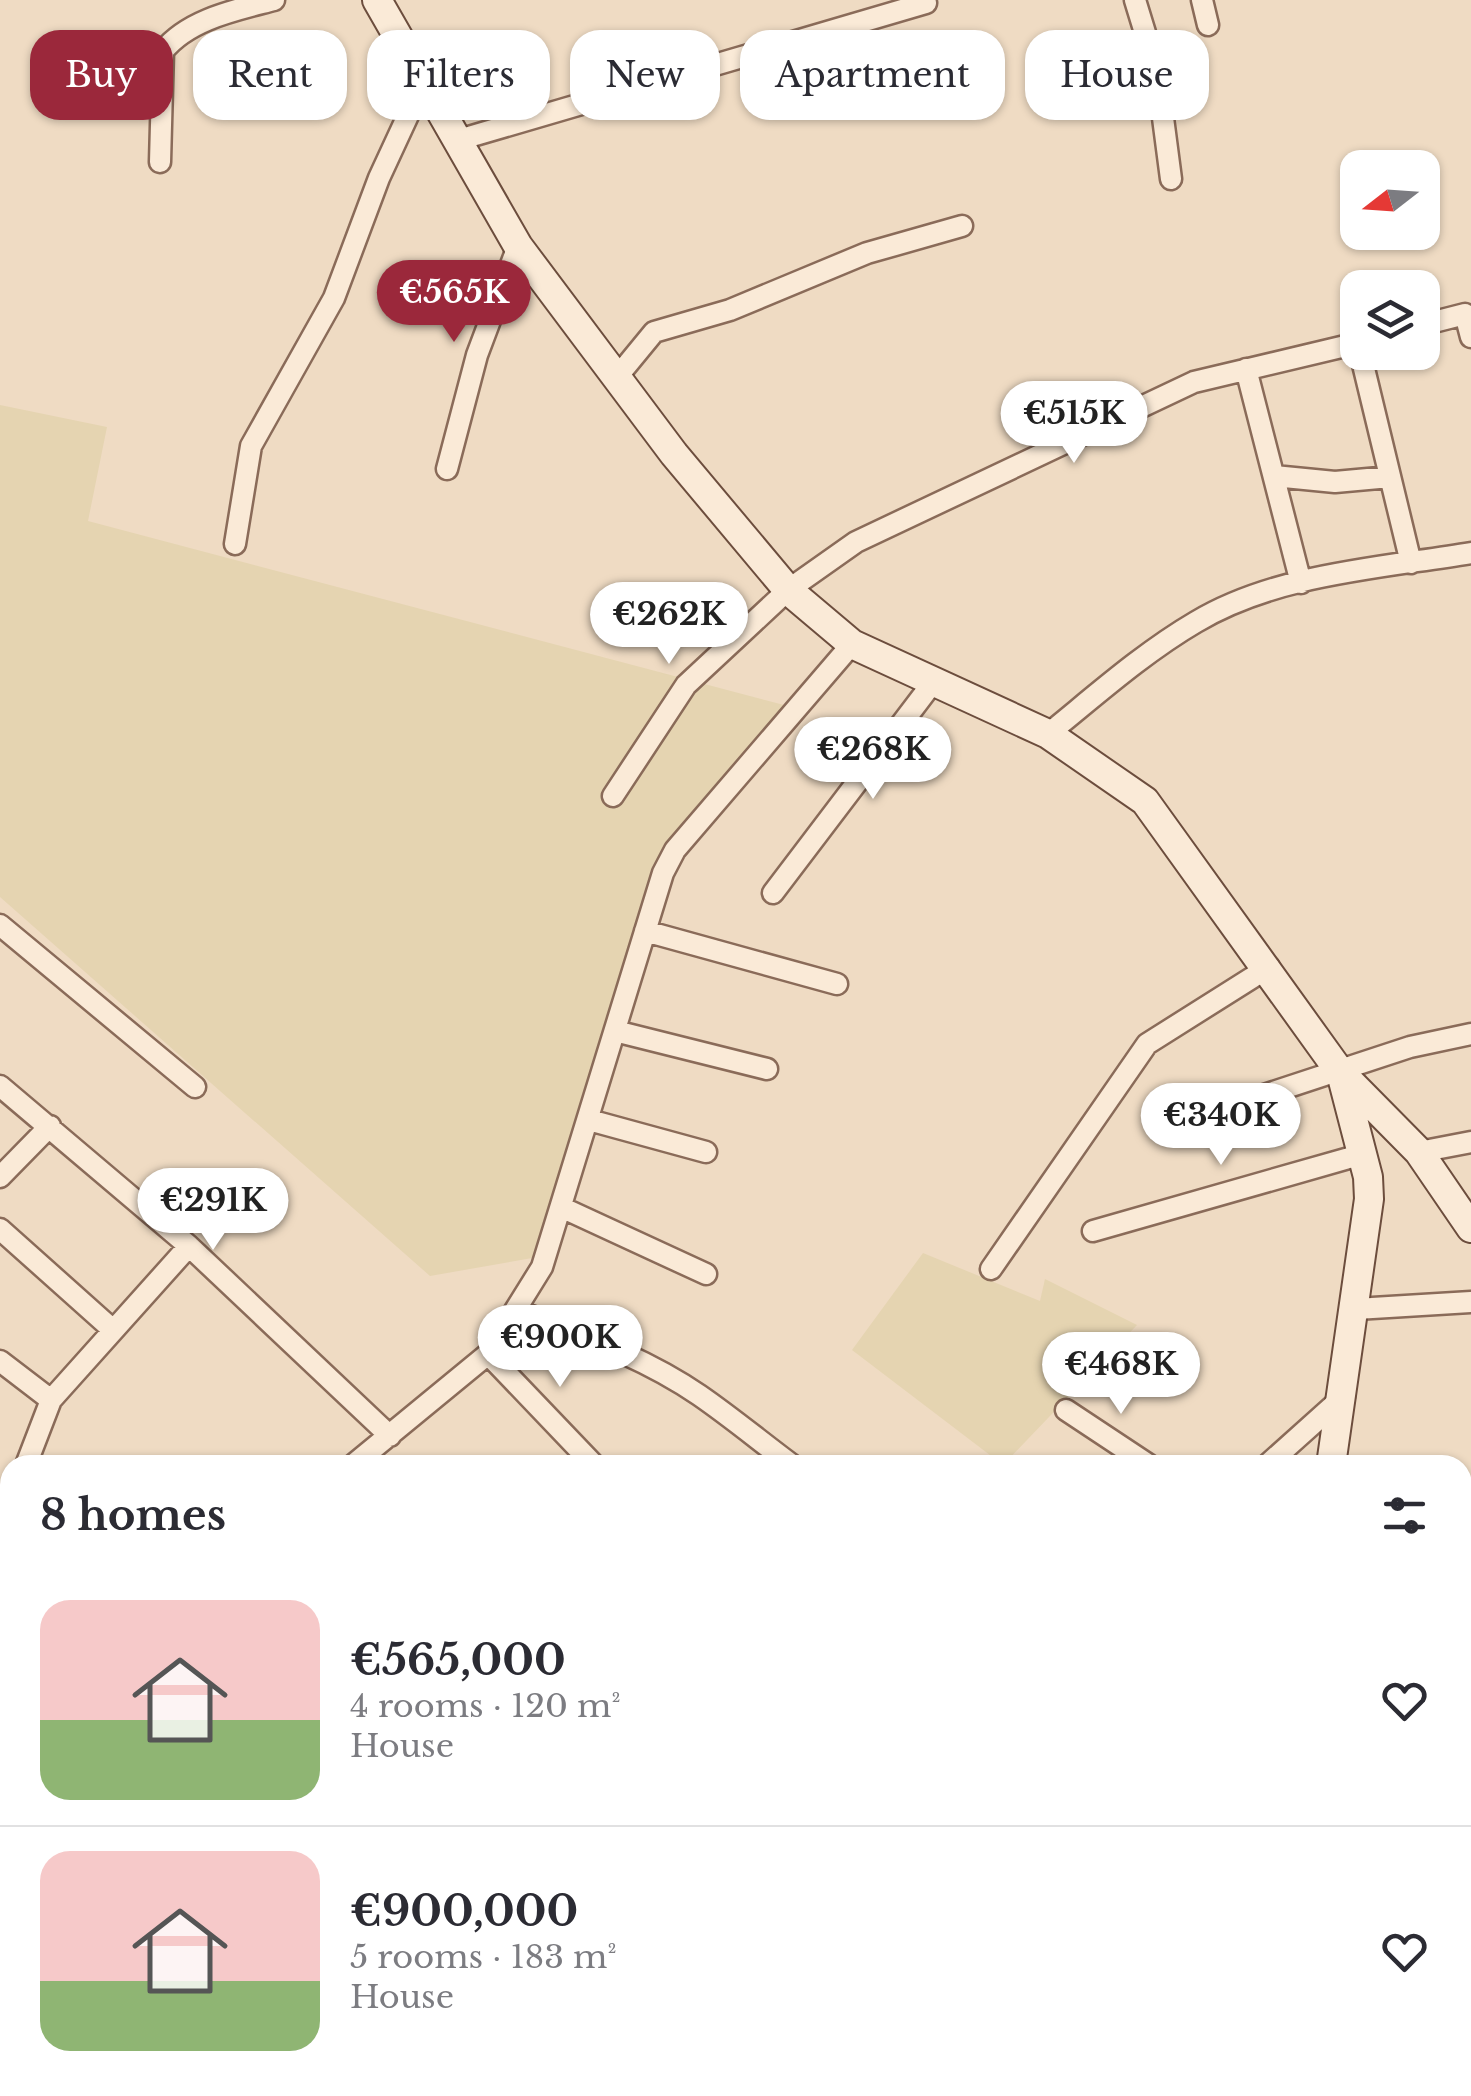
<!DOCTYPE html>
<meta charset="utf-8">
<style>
:root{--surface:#fff;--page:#f7f7f7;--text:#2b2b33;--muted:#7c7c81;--line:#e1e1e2;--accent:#9b283b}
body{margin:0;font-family:"Libre Baskerville",serif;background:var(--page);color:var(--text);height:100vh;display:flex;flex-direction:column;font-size:38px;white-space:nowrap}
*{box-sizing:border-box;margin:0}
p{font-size:32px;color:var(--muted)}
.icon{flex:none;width:55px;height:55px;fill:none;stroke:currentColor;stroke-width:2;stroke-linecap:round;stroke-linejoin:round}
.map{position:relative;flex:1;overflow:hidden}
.panel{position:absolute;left:0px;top:1455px;width:1472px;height:642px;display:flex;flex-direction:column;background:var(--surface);border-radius:30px 30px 0 0;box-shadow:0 2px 8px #0004}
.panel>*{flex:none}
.banner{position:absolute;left:30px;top:30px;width:1412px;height:90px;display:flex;gap:20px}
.needle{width:65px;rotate:253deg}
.tools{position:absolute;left:1340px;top:150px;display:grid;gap:20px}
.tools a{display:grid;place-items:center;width:100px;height:100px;border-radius:20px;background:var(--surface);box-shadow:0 2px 8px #0004;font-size:50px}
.price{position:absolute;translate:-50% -85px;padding:0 22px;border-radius:35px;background:#fff;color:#222;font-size:32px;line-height:65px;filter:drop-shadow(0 2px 5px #0008)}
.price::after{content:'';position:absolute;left:50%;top:60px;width:30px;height:22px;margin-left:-15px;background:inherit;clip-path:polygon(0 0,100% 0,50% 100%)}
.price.selected{background:var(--accent);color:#fff}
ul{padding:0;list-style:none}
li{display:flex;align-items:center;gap:30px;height:250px;padding:0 40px}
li+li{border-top:2px solid var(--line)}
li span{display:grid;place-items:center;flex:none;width:280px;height:200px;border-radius:30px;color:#555}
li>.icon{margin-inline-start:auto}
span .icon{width:120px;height:120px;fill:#fffc;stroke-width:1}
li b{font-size:42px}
h2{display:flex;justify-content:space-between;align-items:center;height:120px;padding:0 40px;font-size:42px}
.tag{padding:0 35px;border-radius:30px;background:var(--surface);box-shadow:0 2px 8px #0004;font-size:35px;line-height:90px}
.tag.selected{background:var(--accent);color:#fff}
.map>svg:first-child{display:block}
.farmland{fill:#e5d4b1}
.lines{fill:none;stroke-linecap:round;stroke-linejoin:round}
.street-casing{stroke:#8a6b59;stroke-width:25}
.secondary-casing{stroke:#6c4d3d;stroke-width:32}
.street{stroke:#faead7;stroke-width:20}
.secondary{stroke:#faead7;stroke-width:28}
</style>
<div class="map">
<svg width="1471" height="2096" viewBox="0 0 1471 2096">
<rect width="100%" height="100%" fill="#efdbc3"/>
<path class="farmland" d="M0,405L107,427L88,521L784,705L667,842L630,966L582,1095L538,1257L430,1276L0,897Z
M923,1253L1040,1301L1045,1279L1137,1325L1003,1465L852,1350Z"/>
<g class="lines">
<g class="street-casing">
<path id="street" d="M1135,0L1157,72L1171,179
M1202,0L1208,25
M455,141L926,3
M160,162L163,51C189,19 236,10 274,0
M1422,325L1465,314L1471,337
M1360,352L1411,563
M1246,369L1301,583
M617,377L654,332L730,310L867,253L962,226
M447,469L477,355L518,246
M1274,476L1335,482L1390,477
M235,544L251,446L334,298L379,178L423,83
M1048,734C1095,696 1143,653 1196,622C1276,574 1381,568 1471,553
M613,796L686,685L788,590L856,542L1194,382L1358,343
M773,893L934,681
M0,925L195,1087
M645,931L837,984
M615,1031L767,1069
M0,1086L189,1246L51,1400L26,1465
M589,1120L706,1152
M1167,1127L1410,1047L1471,1034
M1419,1152L1471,1142
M0,1177L50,1126
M563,1208L706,1274
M0,1229L113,1330
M1093,1231L1363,1154
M189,1246L390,1436
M991,1269L1147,1044L1269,967
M1356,1309L1471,1302
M518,1311C580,1335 644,1357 699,1395C731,1417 761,1442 792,1465
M488,1354L594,1465
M0,1361L51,1400
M1066,1410L1149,1465
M353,1465L488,1354L542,1267L663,873L675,850L852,644
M1267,1465L1344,1396
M1462,1499L1471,1500
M0,1543L10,1514
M1462,1605H1471
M1462,1701L1471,1698
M1462,1812H1471
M0,1818L10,1819
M1462,1917H1471
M0,1931L10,1933
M0,2034L10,2018
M465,2088L473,2096
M795,2088L804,2096
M1041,2088L1072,2096
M70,2096L75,2088
M500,2096L507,2088
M630,2096L637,2088
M768,2096L775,2088
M957,2096V2088"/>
</g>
<g class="secondary-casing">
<path id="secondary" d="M377,0L518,246L674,454L788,590L852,644L1048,734L1145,801L1340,1072L1419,1152L1471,1228
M1331,1465L1369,1199L1368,1177L1341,1073
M1163,2096L1167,2088"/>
</g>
<use href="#street" class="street"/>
<use href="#secondary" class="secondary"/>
</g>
</svg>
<div class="tools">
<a><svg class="needle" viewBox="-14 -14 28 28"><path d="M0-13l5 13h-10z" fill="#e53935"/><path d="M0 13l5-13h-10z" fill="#7c7c81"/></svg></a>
<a><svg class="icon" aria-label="layers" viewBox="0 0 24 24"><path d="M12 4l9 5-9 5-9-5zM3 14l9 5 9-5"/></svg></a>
</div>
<b class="price selected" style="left:454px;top:345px">€565K</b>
<b class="price" style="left:1074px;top:466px">€515K</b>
<b class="price" style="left:669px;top:667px">€262K</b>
<b class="price" style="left:873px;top:802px">€268K</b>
<b class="price" style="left:1221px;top:1168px">€340K</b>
<b class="price" style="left:213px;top:1253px">€291K</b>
<b class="price" style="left:560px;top:1390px">€900K</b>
<b class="price" style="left:1121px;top:1417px">€468K</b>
<div class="banner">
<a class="tag selected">Buy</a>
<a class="tag">Rent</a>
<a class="tag">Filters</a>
<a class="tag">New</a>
<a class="tag">Apartment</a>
<a class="tag">House</a>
</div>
<section class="panel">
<h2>8 homes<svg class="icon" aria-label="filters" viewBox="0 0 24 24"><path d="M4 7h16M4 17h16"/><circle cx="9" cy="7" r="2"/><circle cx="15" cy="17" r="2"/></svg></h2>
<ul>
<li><span style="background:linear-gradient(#f6c9c9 60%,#8fb573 0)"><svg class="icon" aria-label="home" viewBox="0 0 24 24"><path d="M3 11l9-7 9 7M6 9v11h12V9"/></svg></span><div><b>€565,000</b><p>4 rooms · 120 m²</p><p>House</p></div><svg class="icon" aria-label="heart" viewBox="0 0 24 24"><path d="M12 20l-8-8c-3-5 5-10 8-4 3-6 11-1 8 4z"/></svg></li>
<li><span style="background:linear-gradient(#f6c9c9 65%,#8fb573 0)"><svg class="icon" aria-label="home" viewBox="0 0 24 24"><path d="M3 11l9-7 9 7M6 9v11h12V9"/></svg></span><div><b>€900,000</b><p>5 rooms · 183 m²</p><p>House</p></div><svg class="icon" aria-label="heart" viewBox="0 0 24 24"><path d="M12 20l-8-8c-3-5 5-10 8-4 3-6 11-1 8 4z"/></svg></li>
</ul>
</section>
</div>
